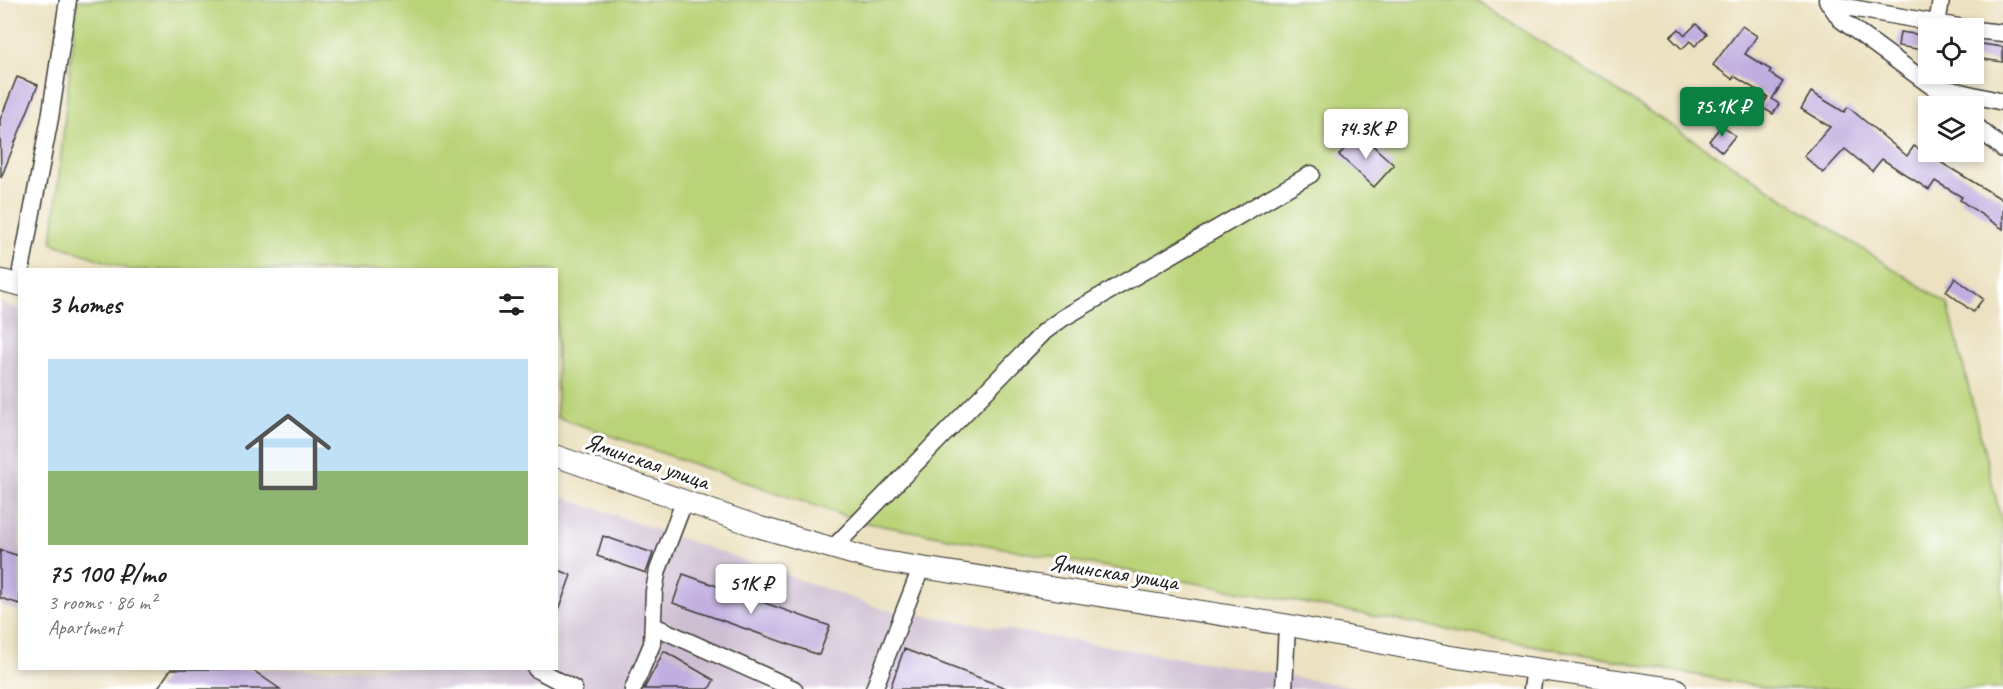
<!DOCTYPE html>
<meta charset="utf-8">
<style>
:root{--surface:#fff;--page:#f6f6f6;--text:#202124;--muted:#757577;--accent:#0b8043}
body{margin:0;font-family:Caveat,sans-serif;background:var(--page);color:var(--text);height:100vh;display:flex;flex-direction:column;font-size:22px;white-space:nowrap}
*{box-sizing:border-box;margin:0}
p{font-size:20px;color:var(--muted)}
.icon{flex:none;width:33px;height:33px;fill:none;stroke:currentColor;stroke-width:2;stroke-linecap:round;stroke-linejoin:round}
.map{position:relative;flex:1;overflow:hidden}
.panel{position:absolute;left:18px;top:268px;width:540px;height:402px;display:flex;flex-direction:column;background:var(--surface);border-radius:0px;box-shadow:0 3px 9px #0003}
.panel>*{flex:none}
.tools{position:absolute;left:1918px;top:18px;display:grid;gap:12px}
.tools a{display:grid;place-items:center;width:66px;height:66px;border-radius:0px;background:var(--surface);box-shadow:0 3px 9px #0003;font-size:30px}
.price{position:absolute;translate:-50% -51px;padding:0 14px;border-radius:6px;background:#fff;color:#222;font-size:20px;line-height:39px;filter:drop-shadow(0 2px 3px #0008)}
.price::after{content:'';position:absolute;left:50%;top:36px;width:18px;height:14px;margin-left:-9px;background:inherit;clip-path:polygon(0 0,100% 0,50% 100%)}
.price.active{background:var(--accent);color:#fff}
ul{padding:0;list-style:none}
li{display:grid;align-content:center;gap:12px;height:318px;padding:0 30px}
li span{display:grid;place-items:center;height:186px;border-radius:0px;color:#555}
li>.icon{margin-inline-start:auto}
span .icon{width:108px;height:108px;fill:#fffc;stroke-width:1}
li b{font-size:26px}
h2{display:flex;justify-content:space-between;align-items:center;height:72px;padding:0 30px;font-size:26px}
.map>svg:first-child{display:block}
.industrial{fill:#cebed1}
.green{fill:#bad378;stroke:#6b784a;stroke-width:1.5}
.building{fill:#c1aee0}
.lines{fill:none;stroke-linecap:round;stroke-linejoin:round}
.minor-casing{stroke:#3b3a35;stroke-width:19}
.major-casing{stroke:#3b3a35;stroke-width:23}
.minor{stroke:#fff;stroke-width:16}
.major{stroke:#fff;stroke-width:21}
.labels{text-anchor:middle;stroke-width:6;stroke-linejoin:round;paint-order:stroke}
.street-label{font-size:24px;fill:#1c1c1c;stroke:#fff}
</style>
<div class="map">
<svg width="2003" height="689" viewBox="0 0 2003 689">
<rect width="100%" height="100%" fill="#fff"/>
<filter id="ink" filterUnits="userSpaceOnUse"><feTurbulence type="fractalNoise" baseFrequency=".0167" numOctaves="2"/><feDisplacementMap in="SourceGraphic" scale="12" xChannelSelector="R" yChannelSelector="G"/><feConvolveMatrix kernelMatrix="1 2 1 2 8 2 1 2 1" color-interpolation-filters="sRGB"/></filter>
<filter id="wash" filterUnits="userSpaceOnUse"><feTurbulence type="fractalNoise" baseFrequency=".008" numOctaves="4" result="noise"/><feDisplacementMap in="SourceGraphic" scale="24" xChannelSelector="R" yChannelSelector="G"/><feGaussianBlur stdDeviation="1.35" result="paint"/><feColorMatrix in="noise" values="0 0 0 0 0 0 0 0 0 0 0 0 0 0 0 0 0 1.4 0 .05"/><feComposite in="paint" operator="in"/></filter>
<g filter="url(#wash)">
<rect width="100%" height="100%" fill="#ece1c0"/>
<path class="industrial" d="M0,302L19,309V611L0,605Z
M557,495L883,609L1367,689H191L160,669H556Z"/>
<path class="green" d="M77,0H1476L1948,304L2003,527V689H1772L862,522L557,417L556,270H130L52,243Z"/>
<g id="blocks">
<path class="building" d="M1696,24L1707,34L1695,46L1690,41L1682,49L1670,37L1679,29L1685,35Z
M1742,26L1757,36L1745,54L1771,70L1769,73L1783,82L1772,99L1779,104L1773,114L1761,107L1768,97L1734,76L1732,79L1713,65Z
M1900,32L1929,36V51L1898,46Z
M1974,43L2003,47V62L1974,58Z
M17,77L38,85L1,178L0,120Z
M1811,92L1844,112L1848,107L1907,156L1914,146L2003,200V229L1960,200L1962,197L1935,181L1929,190L1882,159L1872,171L1845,149L1823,173L1804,156L1830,127L1801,109Z
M1722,125L1735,136L1722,152L1709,141Z
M1359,133L1394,165L1374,187L1339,155Z
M1955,278L1983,299L1973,312L1946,291Z
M603,536L653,553L646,573L597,556Z
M0,550L20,556V604L0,598Z
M556,569L571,575L558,611L556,610Z
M683,574L830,626L819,655L673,603Z
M904,649L1006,688V689H890Z
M664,651L714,680L709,689H644Z
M171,669H251L280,689H157Z"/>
</g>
</g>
<g filter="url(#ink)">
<use href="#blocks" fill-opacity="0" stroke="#3b3a35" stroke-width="1.5"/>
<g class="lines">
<g class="minor-casing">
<path id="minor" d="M1827,0L1840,19L1930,85L2003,102
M1829,4L1964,28
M1937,24L1941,0
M1974,30L2003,33
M1933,87L1955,106
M1974,124L2003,149
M21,270L50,118L68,0
M833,548L1045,331L1063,318L1311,174
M654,626L794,689
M536,669L574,689
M633,689L652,644L654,591L658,570L684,502
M874,689L921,568
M1284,689L1287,625
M1532,689L1535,669"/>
</g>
<g class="major-casing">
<path id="major" d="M0,280L20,285
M556,456L759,527L874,560L1287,625L1454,657L1676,689"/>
</g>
<use href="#minor" class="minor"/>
<use href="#major" class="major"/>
</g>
</g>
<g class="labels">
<g class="street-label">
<text transform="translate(647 461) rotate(19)" y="8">Яминская улица</text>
<text transform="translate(1114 572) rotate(9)" y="8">Яминская улица</text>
</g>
</g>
</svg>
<div class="tools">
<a><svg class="icon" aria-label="locate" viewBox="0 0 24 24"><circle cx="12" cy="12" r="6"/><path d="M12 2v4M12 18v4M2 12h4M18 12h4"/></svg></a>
<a><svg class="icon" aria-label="layers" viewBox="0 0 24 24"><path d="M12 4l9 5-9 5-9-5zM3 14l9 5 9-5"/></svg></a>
</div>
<b class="price active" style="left:1722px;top:138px">75.1K ₽</b>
<b class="price" style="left:1366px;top:160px">74.3K ₽</b>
<b class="price" style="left:751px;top:615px">51K ₽</b>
<section class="panel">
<h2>3 homes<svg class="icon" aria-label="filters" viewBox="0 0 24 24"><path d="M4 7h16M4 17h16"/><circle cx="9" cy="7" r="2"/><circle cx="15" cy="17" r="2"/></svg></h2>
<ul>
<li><span style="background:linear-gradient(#bfe0f5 60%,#8fb573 0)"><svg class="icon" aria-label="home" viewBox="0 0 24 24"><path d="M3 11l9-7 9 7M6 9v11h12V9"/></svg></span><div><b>75 100 ₽/mo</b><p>3 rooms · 86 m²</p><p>Apartment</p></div></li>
</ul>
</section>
</div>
